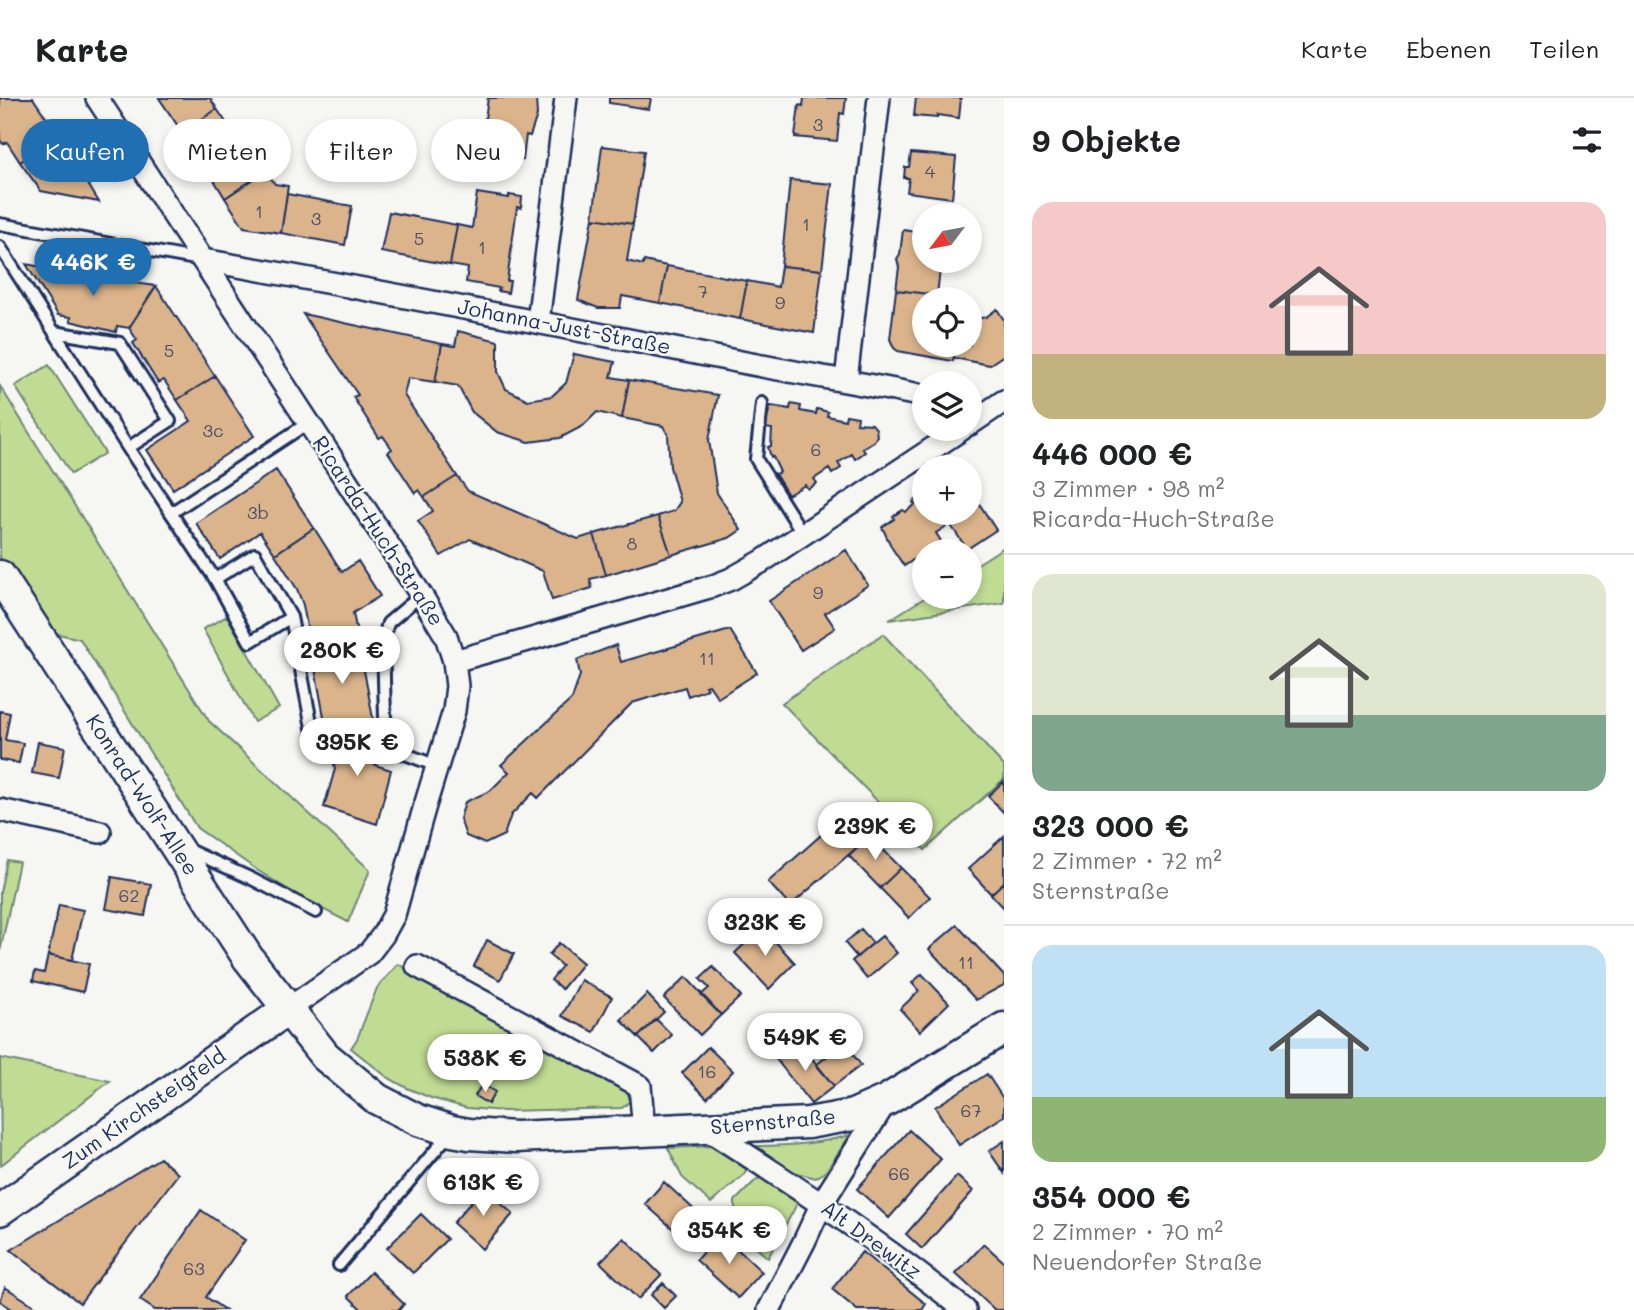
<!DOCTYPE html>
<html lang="de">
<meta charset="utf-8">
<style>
:root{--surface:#fff;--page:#f2f2f2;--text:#202124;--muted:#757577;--line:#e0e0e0;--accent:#1f6fb2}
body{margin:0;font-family:Mali,sans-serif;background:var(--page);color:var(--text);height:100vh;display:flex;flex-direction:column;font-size:26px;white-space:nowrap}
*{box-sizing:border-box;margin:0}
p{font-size:23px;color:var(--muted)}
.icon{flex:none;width:38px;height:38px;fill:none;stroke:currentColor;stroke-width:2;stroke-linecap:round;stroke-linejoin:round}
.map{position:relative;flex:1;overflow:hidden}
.panel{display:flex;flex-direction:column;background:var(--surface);width:630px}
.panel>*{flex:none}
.hud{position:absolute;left:21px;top:21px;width:665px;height:63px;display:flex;gap:14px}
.needle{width:46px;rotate:238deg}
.tools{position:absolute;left:912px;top:105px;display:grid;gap:14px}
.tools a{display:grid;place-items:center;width:70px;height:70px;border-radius:50%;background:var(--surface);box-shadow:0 4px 10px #0003;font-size:35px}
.price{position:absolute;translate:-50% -60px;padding:0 16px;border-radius:24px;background:#fff;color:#222;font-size:23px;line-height:46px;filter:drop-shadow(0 2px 4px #0008)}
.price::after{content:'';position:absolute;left:50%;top:42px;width:21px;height:16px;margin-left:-10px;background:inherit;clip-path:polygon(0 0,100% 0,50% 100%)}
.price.on{background:var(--accent);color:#fff}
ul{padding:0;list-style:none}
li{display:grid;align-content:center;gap:14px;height:371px;padding:0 28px}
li+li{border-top:2px solid var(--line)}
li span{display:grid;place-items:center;height:217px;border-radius:21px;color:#555}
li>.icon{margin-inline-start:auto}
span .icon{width:126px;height:126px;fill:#fffc;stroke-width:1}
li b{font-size:30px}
h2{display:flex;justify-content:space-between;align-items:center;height:84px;padding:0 28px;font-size:30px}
.chip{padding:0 24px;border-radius:32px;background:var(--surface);box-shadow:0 4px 10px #0003;font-size:24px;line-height:63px}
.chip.on{background:var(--accent);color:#fff}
header{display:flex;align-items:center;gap:42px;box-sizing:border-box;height:98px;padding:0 35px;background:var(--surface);border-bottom:2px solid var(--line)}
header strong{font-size:33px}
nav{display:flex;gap:38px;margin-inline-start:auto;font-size:24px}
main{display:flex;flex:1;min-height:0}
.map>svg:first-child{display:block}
.green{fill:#c0dc93;stroke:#6e8678;stroke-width:2}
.building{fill:#dbb48c;stroke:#1b2f5e;stroke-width:2}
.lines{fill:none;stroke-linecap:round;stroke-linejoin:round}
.lane-casing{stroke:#1b2f5e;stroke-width:16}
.street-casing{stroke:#1b2f5e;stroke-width:26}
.secondary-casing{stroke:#1b2f5e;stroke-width:35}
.lane{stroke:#f6f6f2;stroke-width:10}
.street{stroke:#f6f6f2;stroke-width:21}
.secondary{stroke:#f6f6f2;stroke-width:30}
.labels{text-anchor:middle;stroke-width:5;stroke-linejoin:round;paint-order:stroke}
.number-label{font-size:18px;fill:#4b506a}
.street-label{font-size:21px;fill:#1b2f5e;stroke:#f6f6f2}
</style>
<header>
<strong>Karte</strong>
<nav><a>Karte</a><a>Ebenen</a><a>Teilen</a></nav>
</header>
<main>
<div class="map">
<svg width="1004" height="1212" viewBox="0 0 1004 1212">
<rect width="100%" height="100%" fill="#f6f6f2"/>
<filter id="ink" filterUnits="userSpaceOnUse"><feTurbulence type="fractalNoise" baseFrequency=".0143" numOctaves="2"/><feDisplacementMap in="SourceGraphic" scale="14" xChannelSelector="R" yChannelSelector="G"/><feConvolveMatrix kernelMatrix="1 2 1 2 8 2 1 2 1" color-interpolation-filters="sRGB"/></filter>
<g filter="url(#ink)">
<path class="green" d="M49,267L105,355L71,376L15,288Z
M0,288L209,623L370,772L348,824L303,801L257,772L197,730L80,541L46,533L0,459Z
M1004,449V505L889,522L926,499H970V471Z
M227,518L279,610L254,624L203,531Z
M883,536L1004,668V681L925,752L782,605Z
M7,762L19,764L0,854V794Z
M398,866L632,992L630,1003L622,1010L504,1013L467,1010L431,1000L407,990L387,979L351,950L357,941L377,890Z
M0,960L110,983L1,1067Z
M850,1037L826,1073L816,1080L793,1074L756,1048C788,1048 819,1046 850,1037Z
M715,1048L747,1068L745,1076L711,1105L682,1079L668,1050Z
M766,1079L799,1102L768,1160L726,1124L735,1115V1103L757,1081Z"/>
<path class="building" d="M0,0H33L59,39L20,64L7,44L3,46L0,42Z
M159,0H210L217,11L182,34Z
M488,0H536L537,17L530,38L526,37L523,62L480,56Z
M609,0H651L649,11L609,5Z
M804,0H846L844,16L840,15L837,43L795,39L799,7L803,8Z
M916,0H961L959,20L937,17V20L914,18Z
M217,11L230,30L234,28L252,56L248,58L260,77L225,100L208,72L205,75L197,63L200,61L182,34Z
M59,39L99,104L41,93L20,64Z
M602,48L644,53L633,126L593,120Z
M911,55L956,59L952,100L907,94L909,80H904L905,69H909Z
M266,73L275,86L288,88L281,135L244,129L225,100Z
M790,82L832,86L822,172L781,168Z
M477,95L509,100V97L522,99L521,110L517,109L507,183H510L508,195L498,193L499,190L466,184L468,170L450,167L457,127L472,130Z
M287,96L352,108L345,147L281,135Z
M389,114L457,127L450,167L381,154Z
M593,120L633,126L627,163L643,167L644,163L667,168L660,205L622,198L620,210H598L578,202Z
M903,132L924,135V163H941L937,197L896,192L899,169L897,161L900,156Z
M26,166L98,180L156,188L129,230L117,228L116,234L70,223L71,219L58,217Z
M667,168L747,183L740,221L660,205Z
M781,168L822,172L814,235L740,221L747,183L778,189Z
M156,188L215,278L177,302L164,282L158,285L133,245L137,242L129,230Z
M896,192L937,197L936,201H924V247H956L953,263L898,253L894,250L890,241Z
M997,211L1004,222V257L989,267L954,260L956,247H970V220L976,221L986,219Z
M303,216L442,246L435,284L408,280L404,297L457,378L424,399L419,392L415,395L388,354L392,351L383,338L379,340L353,299L358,297Z
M458,233L498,243V274L506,291L528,302L552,298L566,285L574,256L615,264L611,279L629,282L622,320L597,314L583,328L560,340L529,344L497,334L472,314L458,288L435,284L442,246L455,248Z
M215,278L254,338L173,391L147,352L191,323L177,302Z
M629,282L718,297L709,342L717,395L741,432L729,440L671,457L658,418L674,413L680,404L670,369L668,337L663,328L622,320Z
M791,306L801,308L800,313L816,316L817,311L828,314L827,318L845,322L846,317L858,319L857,325L872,326L876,331L877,338L874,343L862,350L865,354L855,361L852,356L838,365L841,370L832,376L829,371L814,381L817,385L808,391L805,387L788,397L775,376L780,374L773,359H771L768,349L771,348L772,331L765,330L770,308L790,311Z
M276,372L314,430L275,456L260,434L220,461L196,425Z
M457,378L468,393L578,441L594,436L606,477L590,481L592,490L552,502L543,473L470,441L441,458L418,423L433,413L424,399Z
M970,391L996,432L967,451L950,426L936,435L941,443L904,468L892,450L882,429L894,421L893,418L903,412L905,414L915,407L913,404L924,397V415H970Z
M658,418L671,457L606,477L594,436Z
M314,430L342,474L358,463L380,498L353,515L357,535L310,544L303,507L297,491L275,456Z
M846,452L868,487L825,515L835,530L801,552L769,503Z
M730,532L757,575L718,600L709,587L705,588L707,591L688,598L685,589L632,605L538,700L533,695L511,717L504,737L485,746L466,738L460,721L465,704L490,693L509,674L501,667L572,601L580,577L577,562L616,547L621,564Z
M357,535L375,631L328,640L310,544Z
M0,613L10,615L5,642L23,645L19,665L0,662Z
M369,632L375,667L391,672L377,726L324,709L335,671L328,640Z
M38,644L65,649L59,680L32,675Z
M1004,683V715L988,698Z
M847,714L870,738L790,808L768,784Z
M870,738L901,770L880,790L849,758Z
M1004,738V784L991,796L968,771Z
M901,770L930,799L909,820L880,790Z
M112,779L151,786L145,818L106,811Z
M1004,784V810L991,796Z
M59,807L83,812L72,862L48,857Z
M957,827L1004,878V887L976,902L929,851Z
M762,829L795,865L769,891L735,855Z
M861,831L873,845L857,859L845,845Z
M882,838L897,855L867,881L852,863Z
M487,842L514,856L500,882L474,868Z
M559,845L583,865L562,891L551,882L562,868L549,857Z
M48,857L89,866L83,894L33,883L35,873L44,875Z
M713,869L741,898L721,917L701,897L709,890L700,881Z
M922,876L949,905L920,933L900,911L919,893L912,885Z
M686,879L721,917L700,937L664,900Z
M581,882L612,899L594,934L562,918Z
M647,896L664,914L638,939L621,922Z
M774,917L799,944L776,961L754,935Z
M656,921L672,937L654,955L638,939Z
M799,944L834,988L811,1006L776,961Z
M844,945L861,967L834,988L816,967Z
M708,949L733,973L707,1000L682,975Z
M987,976L1004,1002V1018L959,1047L935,1009Z
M482,986L495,994L488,1006L475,998Z
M909,1032L941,1061L889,1120L857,1091Z
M1004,1043V1075L989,1053Z
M160,1060L178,1076L80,1205L11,1152Z
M957,1078L973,1093L922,1151L906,1136Z
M664,1084L699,1116L680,1137L645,1106Z
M483,1090L513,1116L482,1151L453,1125Z
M201,1112L245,1142L206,1199L225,1212H155L140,1202Z
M421,1116L447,1141L413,1175L387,1150Z
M720,1135L762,1174L738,1200L696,1162Z
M624,1140L661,1177L638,1201L600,1164Z
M984,1146L1004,1164V1212H995L956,1176Z
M862,1154L926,1206L922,1212H857L832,1191Z
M371,1174L404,1206L399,1212H362L348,1198Z
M663,1185L676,1198L664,1210L651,1197Z
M5,1189L41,1212H12L0,1203Z"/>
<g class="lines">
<g class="lane-casing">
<path id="lane" d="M0,126L201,162
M0,149L128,350L215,481L250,544L291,519
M54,234L120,245L170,323L128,350
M762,305L756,361L803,436
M171,415L308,325
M215,481L255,456L291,519L313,635
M421,497L388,525L383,542L385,620L400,654L437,668
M186,751L250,780L316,814
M339,1167L450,1035"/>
</g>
<g class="street-casing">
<path id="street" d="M97,0L421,497L446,538L454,563L457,588L454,613L424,711L394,817L383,837L369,855L288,911
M203,162C383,193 562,229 741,264C802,276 863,285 924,298
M538,224L566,0
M846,282L879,0
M970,326L1004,303
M454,563C541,539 627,513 713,488L731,481L761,464L962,331
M0,712L100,734
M417,868L640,988L644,1033
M705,1030C794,1087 882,1145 965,1212
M769,1212L804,1144L822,1105L887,1002"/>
</g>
<g class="secondary-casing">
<path id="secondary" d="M0,478L248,860L325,958L377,1001L418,1022L452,1033L469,1036L516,1039L808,1025L853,1017L887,1002L1004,930
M0,1112L288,911"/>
</g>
<use href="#lane" class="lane"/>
<use href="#street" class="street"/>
<use href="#secondary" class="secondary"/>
</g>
</g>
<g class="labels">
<g class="number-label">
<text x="818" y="33">3</text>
<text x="930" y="80">4</text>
<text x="259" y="120">1</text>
<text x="316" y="127">3</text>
<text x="806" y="133">1</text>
<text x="419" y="147">5</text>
<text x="482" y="156">1</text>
<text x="703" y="200">7</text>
<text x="780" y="211">9</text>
<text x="169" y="259">5</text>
<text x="213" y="339">3c</text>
<text x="816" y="358">6</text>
<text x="258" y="421">3b</text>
<text x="632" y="452">8</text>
<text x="818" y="501">9</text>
<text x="707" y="567">11</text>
<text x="129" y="804">62</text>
<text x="966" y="871">11</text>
<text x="707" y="980">16</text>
<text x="971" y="1019">67</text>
<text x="899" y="1082">66</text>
<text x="194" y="1177">63</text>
</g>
<g class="street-label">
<text transform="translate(564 229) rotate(11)" y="7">Johanna-Just-Straße</text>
<text transform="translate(378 433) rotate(57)" y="7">Ricarda-Huch-Straße</text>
<text transform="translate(142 697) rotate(57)" y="7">Konrad-Wolf-Allee</text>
<text transform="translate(144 1011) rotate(-35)" y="7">Zum Kirchsteigfeld</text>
<text transform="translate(773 1024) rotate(-5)" y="7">Sternstraße</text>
<text transform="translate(871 1142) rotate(36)" y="7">Alt Drewitz</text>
</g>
</g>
</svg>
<div class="tools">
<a><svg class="needle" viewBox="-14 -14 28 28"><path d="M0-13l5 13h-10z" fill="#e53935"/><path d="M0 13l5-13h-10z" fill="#757577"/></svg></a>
<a><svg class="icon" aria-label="locate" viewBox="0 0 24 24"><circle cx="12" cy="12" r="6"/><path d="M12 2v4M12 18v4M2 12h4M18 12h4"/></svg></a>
<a><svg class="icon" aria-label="layers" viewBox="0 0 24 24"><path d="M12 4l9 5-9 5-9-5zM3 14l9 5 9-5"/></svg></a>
<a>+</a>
<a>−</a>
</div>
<b class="price on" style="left:93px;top:200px">446K €</b>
<b class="price" style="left:342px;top:588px">280K €</b>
<b class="price" style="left:357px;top:680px">395K €</b>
<b class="price" style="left:875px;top:764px">239K €</b>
<b class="price" style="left:765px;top:860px">323K €</b>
<b class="price" style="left:805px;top:975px">549K €</b>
<b class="price" style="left:485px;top:996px">538K €</b>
<b class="price" style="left:483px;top:1120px">613K €</b>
<b class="price" style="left:729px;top:1168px">354K €</b>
<div class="hud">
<a class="chip on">Kaufen</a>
<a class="chip">Mieten</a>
<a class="chip">Filter</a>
<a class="chip">Neu</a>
</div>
</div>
<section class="panel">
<h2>9 Objekte<svg class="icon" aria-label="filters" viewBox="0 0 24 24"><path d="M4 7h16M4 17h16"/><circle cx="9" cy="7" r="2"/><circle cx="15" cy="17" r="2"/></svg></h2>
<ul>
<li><span style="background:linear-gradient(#f6c9c9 70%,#c2b280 0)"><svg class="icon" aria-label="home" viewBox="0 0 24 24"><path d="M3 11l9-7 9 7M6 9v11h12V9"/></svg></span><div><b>446 000 €</b><p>3 Zimmer · 98 m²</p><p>Ricarda-Huch-Straße</p></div></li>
<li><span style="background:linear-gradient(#dfe7d0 65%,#7fa58c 0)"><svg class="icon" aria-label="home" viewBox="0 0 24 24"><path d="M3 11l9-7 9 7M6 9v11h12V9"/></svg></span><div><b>323 000 €</b><p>2 Zimmer · 72 m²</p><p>Sternstraße</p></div></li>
<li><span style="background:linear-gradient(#bfe0f5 70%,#8fb573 0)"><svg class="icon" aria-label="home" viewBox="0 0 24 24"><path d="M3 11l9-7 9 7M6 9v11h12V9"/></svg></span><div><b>354 000 €</b><p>2 Zimmer · 70 m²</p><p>Neuendorfer Straße</p></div></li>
</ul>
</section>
</main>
